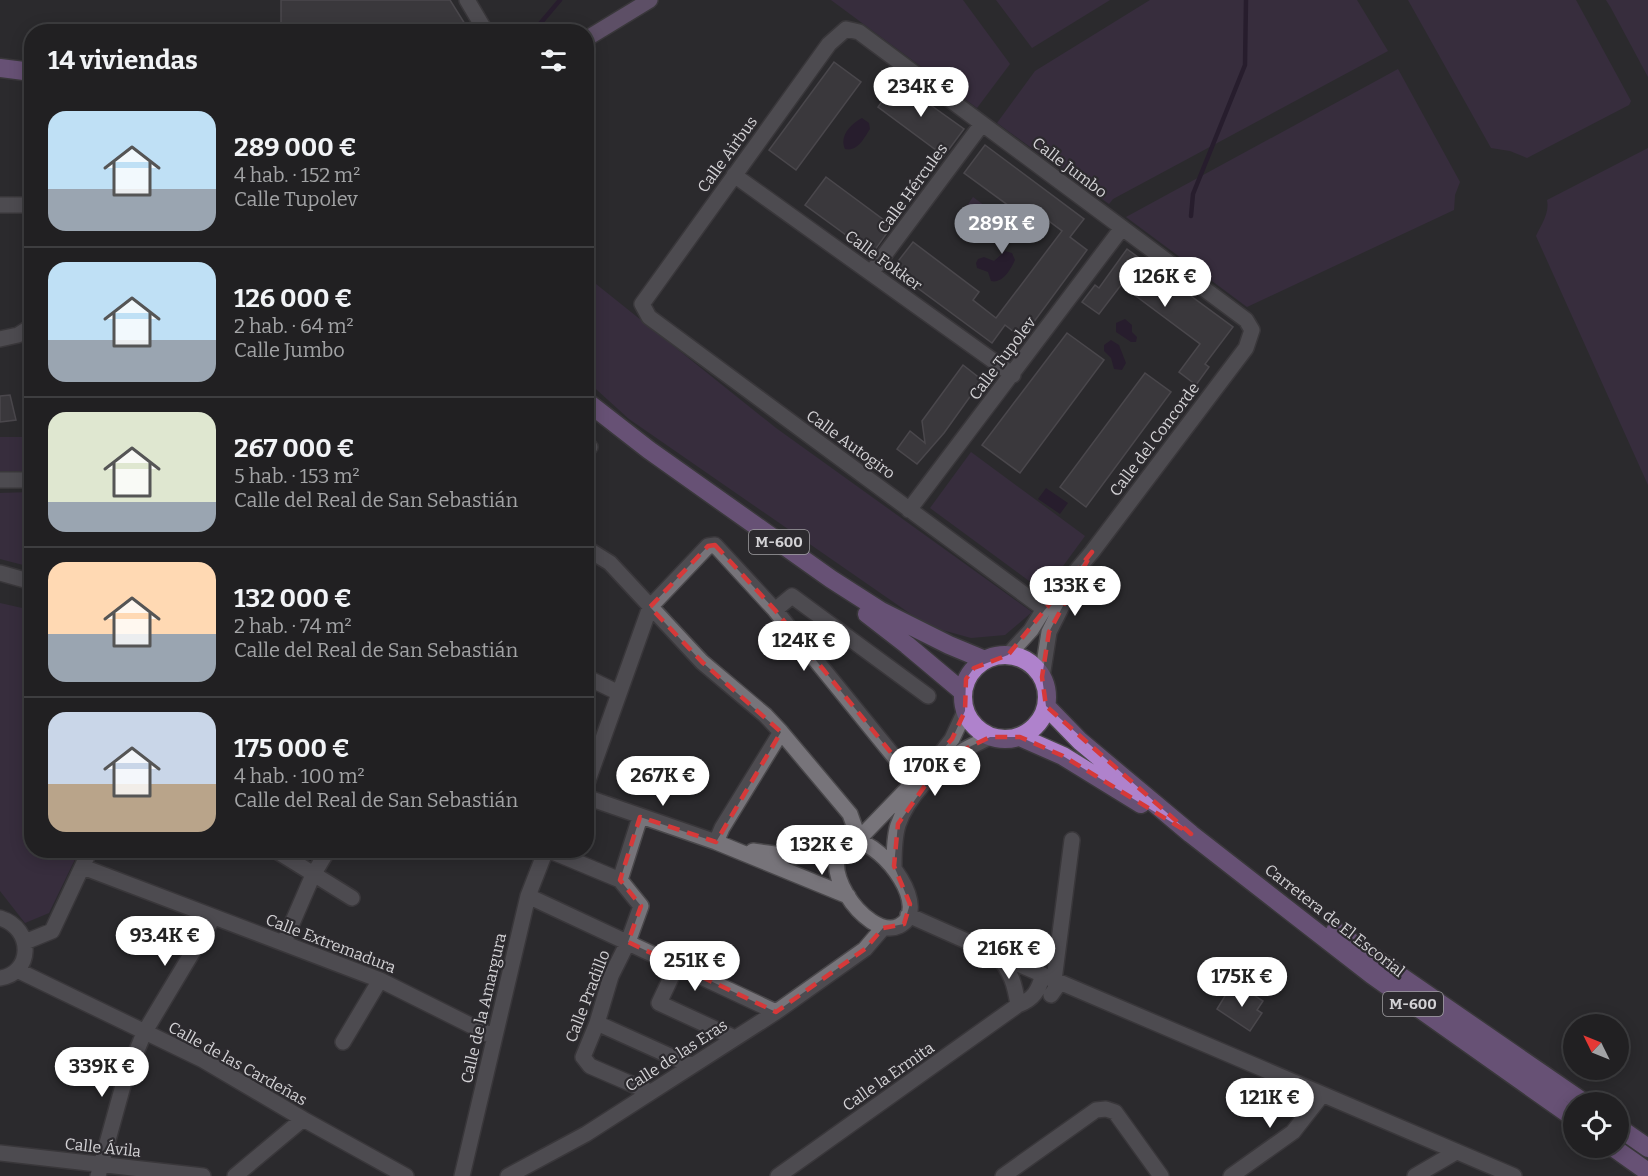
<!DOCTYPE html>
<html lang="es">
<meta charset="utf-8">
<style>
:root{--surface:#212022;--page:#29282a;--text:#f1f3f6;--muted:#a2a3a5;--line:#3e3e40;--accent:#8c9099}
body{margin:0;font-family:Bitter,serif;background:var(--page);color:var(--text);height:100vh;display:flex;flex-direction:column;font-size:22px;white-space:nowrap}
*{box-sizing:border-box;margin:0}
p{font-size:20px;color:var(--muted)}
.icon{flex:none;width:33px;height:33px;fill:none;stroke:currentColor;stroke-width:2;stroke-linecap:round;stroke-linejoin:round}
.map{position:relative;flex:1;overflow:hidden}
.drawer{position:absolute;left:24px;top:24px;width:570px;height:834px;display:flex;flex-direction:column;background:var(--surface);border-radius:24px;box-shadow:0 3px 15px #0003,0 0 0 2px var(--line)}
.drawer>*{flex:none}
.needle{width:39px;rotate:313deg}
.tools{position:absolute;left:1563px;top:1014px;display:grid;gap:12px}
.tools a{display:grid;place-items:center;width:66px;height:66px;border-radius:50%;background:var(--surface);box-shadow:0 3px 15px #0003,0 0 0 2px var(--line);font-size:30px}
.price{position:absolute;translate:-50% -51px;padding:0 14px;border-radius:21px;background:#fff;color:#222;font-size:20px;line-height:39px;filter:drop-shadow(0 2px 3px #0008)}
.price::after{content:'';position:absolute;left:50%;top:36px;width:18px;height:14px;margin-left:-9px;background:inherit;clip-path:polygon(0 0,100% 0,50% 100%)}
.price.active{background:var(--accent);color:#fff}
ul{padding:0;list-style:none}
li{display:flex;align-items:center;gap:18px;height:150px;padding:0 24px}
li+li{border-top:2px solid var(--line)}
li span{display:grid;place-items:center;flex:none;width:168px;height:120px;border-radius:18px;color:#555}
li>.icon{margin-inline-start:auto}
span .icon{width:72px;height:72px;fill:#fffc;stroke-width:1}
li b{font-size:26px}
h2{display:flex;justify-content:space-between;align-items:center;height:72px;padding:0 24px;font-size:26px}
.map>svg:first-child{display:block}
.green{fill:#453251}
.water{fill:#220f2d}
.lines{fill:none;stroke-linecap:round;stroke-linejoin:round}
.stream{stroke:#220f2d;stroke-width:4.5}
.building{fill:#4c494e;stroke:#6f6c71;stroke-width:1.5}
.minor-casing{stroke:#4a484b;stroke-width:18}
.major-casing{stroke:#4a484b;stroke-width:18}
.highway-casing{stroke:#4a484b;stroke-width:21}
.minor{stroke:#77747a;stroke-width:15}
.major{stroke:#997cab;stroke-width:15}
.highway{stroke:#af82cc;stroke-width:18}
.marked{fill:none;stroke:#d63939;stroke-width:4.5;stroke-dasharray:12 8;stroke-linejoin:round}
.labels{text-anchor:middle;stroke-width:4.5;stroke-linejoin:round;paint-order:stroke}
.shield{fill:#2c2a2e;stroke:#a1a0a3;stroke-width:1.5}
.shield-label{font-size:15px;font-weight:bold;fill:#d3d2d5}
.street-label{font-size:16px;fill:#d3d2d5;stroke:#2c2a2e}
</style>
<div class="map">
<svg width="1648" height="1176" viewBox="0 0 1648 1176">
<rect width="100%" height="100%" fill="#2c2a2e"/>
<path class="green" d="M831,0H963L1010,64L977,108Z
M996,0H1110L1032,48Z
M1150,0H1357L1388,51L1113,199L1109,204L997,123L1035,71Z
M1408,0H1576L1631,101L1629,105L1527,158L1510,151L1491,148Z
M1606,0H1648V77L1611,8Z
M1398,69L1460,182L1455,195L1454,210L1247,307L1126,217Z
M1648,148V485L1536,236C1541,225 1550,213 1547,200Z
M973,197L1009,224L996,243L960,216Z
M586,276L776,428L1032,612L1005,635L971,638L928,626L629,419L587,381Z
M0,437H31V480H0Z
M971,452L1085,536L1044,592L930,508Z
M31,492H32L31,567L0,559V493Z
M0,603L31,610L32,850L79,851L49,913L25,923L0,891Z"/>
<path class="water" d="M862,118L869,123L870,129C864,138 858,152 845,149C839,137 850,124 862,118Z
M1005,251L1012,253L1015,260C1011,269 1003,284 991,281L988,272L977,268L976,263L978,259L984,257L994,261Z
M1125,319L1132,325V332L1137,337L1136,342H1131L1116,332V323Z
M1111,340L1119,345L1126,363L1122,370L1114,369L1111,358L1104,351V345Z
M1046,488L1068,503L1060,514L1038,499Z"/>
<g class="lines">
<path class="stream" d="M533,32L560,0
M1191,216L1193,194L1245,65L1246,0"/>
</g>
<path class="building" d="M281,0H450L470,32H281Z
M834,62L861,82L796,170L769,150Z
M897,81L964,129L944,156L878,107Z
M985,145L1084,219L1070,237L1087,250L1022,338L1005,325L992,343L892,269L913,242L979,292L973,300L996,318L1062,231L1038,213L1031,222L964,173Z
M826,177L892,226L872,254L805,205Z
M1127,249L1233,327L1205,364L1209,367L1196,385L1179,372L1200,344L1121,285L1099,314L1082,302L1095,285L1099,288Z
M1067,333L1104,360L1020,473L982,445Z
M963,365L982,380L944,433L917,464L897,449L910,431L925,443L922,421Z
M1145,373L1171,392L1086,507L1060,487Z
M10,395L16,420L0,422V396Z
M1240,986L1263,1001L1257,1010L1262,1013L1250,1031L1217,1009L1228,991L1234,994Z"/>
<g class="lines">
<g class="minor-casing">
<path id="minor" d="M467,0L486,32
M734,175L1013,375
M0,205H32
M871,273L982,124
M0,339L18,335L32,326
M586,451L590,447
M0,480H32
M909,510L1122,228
M586,548L610,563L702,662L765,715L781,732L850,814L856,831L855,841
M0,573L32,582
M775,610L792,596L928,696
M1008,655L1031,630L1044,609L1092,552L1246,348L1252,330L1246,320L859,32L846,29L829,44L642,304L649,317L1044,609
M586,677L619,693
M1042,677L1049,632L1073,584
M586,786L650,607L708,546L715,545L775,610L914,781
M586,797L716,842L848,896
M855,841C885,844 932,910 899,926C866,942 806,853 855,841Z
M857,841L938,757L952,739L965,711
M716,842L722,828L781,732
M275,850L352,898
M548,850L620,880L641,906L628,942L611,976L597,1023L583,1057L590,1066L650,1092
M753,851C788,856 802,859 837,851
M894,866C894,853 894,838 898,825C907,798 937,766 961,752C970,746 981,742 990,737
M83,867L380,980L494,1037
M620,880L640,817
M528,896L776,1012
M908,915L1043,975L1514,1176
M0,918C35,929 32,974 0,978
M25,942L52,931L90,850
M284,942L313,875L328,850
M998,956C1011,972 1015,985 1018,1005
M677,965L659,1003L735,1038
M17,970L203,1060L303,1119L406,1176
M1051,995L1056,988L1054,980L1072,840
M597,1023L692,1066
M343,1042L380,980
M0,1153L203,1176
M98,1176L124,1082L144,1033L213,918
M235,1176L303,1119
M462,1176L528,896L546,850
M508,1176L586,1134L776,1012L865,949L883,928
M778,1176L1018,1005C1034,999 1038,991 1043,975
M1003,1176L1096,1110L1106,1109L1115,1112L1161,1176
M1231,1176L1293,1132L1322,1095
M1415,1176L1456,1152"/>
</g>
<g class="major-casing">
<path id="major" d="M586,39L650,0"/>
</g>
<g class="highway-casing">
<path id="highway" d="M0,68L32,72
M586,401L649,450L831,579L881,611L949,645L985,660
M867,614L907,645L963,692
M963 697a42 42 0 1 1 84 0a42 42 0 1 1-84 0Z
M1046,706L1080,741L1191,834L1372,975L1574,1118
M1020,737L1063,756L1141,804
M1335,931L1583,1102
M1618,1127L1648,1148
M1614,1148L1648,1172"/>
</g>
<use href="#minor" class="minor"/>
<use href="#major" class="major"/>
<use href="#highway" class="highway"/>
</g>
<path d="M0 0H1648V1176H0ZM715,545L775,610L914,781L952,739L965,711L966,679L974,668L1008,655L1092,552L1049,632L1042,677L1046,706L1191,834L1063,756L1020,737H990L959,752L931,777L898,824L894,866L910,904L904,924L883,928L865,949L776,1012L628,942L641,906L620,880L640,817L716,842L781,732L702,662L650,607L708,546Z" fill="#2c2a2e" fill-opacity=".55" fill-rule="evenodd"/>
<path class="marked" d="M715,545L775,610L914,781L952,739L965,711L966,679L974,668L1008,655L1092,552L1049,632L1042,677L1046,706L1191,834L1063,756L1020,737H990L959,752L931,777L898,824L894,866L910,904L904,924L883,928L865,949L776,1012L628,942L641,906L620,880L640,817L716,842L781,732L702,662L650,607L708,546Z"/>
<g class="labels">
<g class="shield">
<rect x="749" y="530" width="60" height="24" rx="4.5"/>
<rect x="1383" y="992" width="60" height="24" rx="4.5"/>
</g>
<g class="shield-label">
<text x="779" y="547">M-600</text>
<text x="1413" y="1009">M-600</text>
</g>
<g class="street-label">
<text transform="translate(727 154) rotate(-54)" y="6">Calle Airbus</text>
<text transform="translate(1070 167) rotate(37)" y="6">Calle Jumbo</text>
<text transform="translate(912 188) rotate(-54)" y="6">Calle Hércules</text>
<text transform="translate(884 260) rotate(36)" y="6">Calle Fokker</text>
<text transform="translate(1002 358) rotate(-53)" y="6">Calle Tupolev</text>
<text transform="translate(1154 439) rotate(-53)" y="6">Calle del Concorde</text>
<text transform="translate(851 444) rotate(36)" y="6">Calle Autogiro</text>
<text transform="translate(1335 920) rotate(38)" y="6">Carretera de El Escorial</text>
<text transform="translate(331 943) rotate(21)" y="6">Calle Extremadura</text>
<text transform="translate(587 996) rotate(-69)" y="6">Calle Pradillo</text>
<text transform="translate(483 1008) rotate(-77)" y="6">Calle de la Amargura</text>
<text transform="translate(676 1055) rotate(-33)" y="6">Calle de las Eras</text>
<text transform="translate(238 1063) rotate(29)" y="6">Calle de las Cardeñas</text>
<text transform="translate(888 1076) rotate(-35)" y="6">Calle la Ermita</text>
<text transform="translate(103 1147) rotate(6)" y="6">Calle Ávila</text>
</g>
</g>
</svg>
<div class="tools">
<a><svg class="needle" viewBox="-14 -14 28 28"><path d="M0-13l5 13h-10z" fill="#e53935"/><path d="M0 13l5-13h-10z" fill="#a2a3a5"/></svg></a>
<a><svg class="icon" aria-label="locate" viewBox="0 0 24 24"><circle cx="12" cy="12" r="6"/><path d="M12 2v4M12 18v4M2 12h4M18 12h4"/></svg></a>
</div>
<b class="price" style="left:921px;top:118px">234K €</b>
<b class="price active" style="left:1002px;top:255px">289K €</b>
<b class="price" style="left:1165px;top:308px">126K €</b>
<b class="price" style="left:1075px;top:617px">133K €</b>
<b class="price" style="left:804px;top:672px">124K €</b>
<b class="price" style="left:935px;top:797px">170K €</b>
<b class="price" style="left:663px;top:807px">267K €</b>
<b class="price" style="left:822px;top:876px">132K €</b>
<b class="price" style="left:165px;top:967px">93.4K €</b>
<b class="price" style="left:1009px;top:980px">216K €</b>
<b class="price" style="left:695px;top:992px">251K €</b>
<b class="price" style="left:1242px;top:1008px">175K €</b>
<b class="price" style="left:102px;top:1098px">339K €</b>
<b class="price" style="left:1270px;top:1129px">121K €</b>
<section class="drawer">
<h2>14 viviendas<svg class="icon" aria-label="filters" viewBox="0 0 24 24"><path d="M4 7h16M4 17h16"/><circle cx="9" cy="7" r="2"/><circle cx="15" cy="17" r="2"/></svg></h2>
<ul>
<li><span style="background:linear-gradient(#bfe0f5 65%,#9aa5b1 0)"><svg class="icon" aria-label="home" viewBox="0 0 24 24"><path d="M3 11l9-7 9 7M6 9v11h12V9"/></svg></span><div><b>289 000 €</b><p>4 hab. · 152 m²</p><p>Calle Tupolev</p></div></li>
<li><span style="background:linear-gradient(#bfe0f5 65%,#9aa5b1 0)"><svg class="icon" aria-label="home" viewBox="0 0 24 24"><path d="M3 11l9-7 9 7M6 9v11h12V9"/></svg></span><div><b>126 000 €</b><p>2 hab. · 64 m²</p><p>Calle Jumbo</p></div></li>
<li><span style="background:linear-gradient(#dfe7d0 75%,#9aa5b1 0)"><svg class="icon" aria-label="home" viewBox="0 0 24 24"><path d="M3 11l9-7 9 7M6 9v11h12V9"/></svg></span><div><b>267 000 €</b><p>5 hab. · 153 m²</p><p>Calle del Real de San Sebastián</p></div></li>
<li><span style="background:linear-gradient(#ffd9b3 60%,#9aa5b1 0)"><svg class="icon" aria-label="home" viewBox="0 0 24 24"><path d="M3 11l9-7 9 7M6 9v11h12V9"/></svg></span><div><b>132 000 €</b><p>2 hab. · 74 m²</p><p>Calle del Real de San Sebastián</p></div></li>
<li><span style="background:linear-gradient(#c9d6e8 60%,#b9a48a 0)"><svg class="icon" aria-label="home" viewBox="0 0 24 24"><path d="M3 11l9-7 9 7M6 9v11h12V9"/></svg></span><div><b>175 000 €</b><p>4 hab. · 100 m²</p><p>Calle del Real de San Sebastián</p></div></li>
</ul>
</section>
</div>
